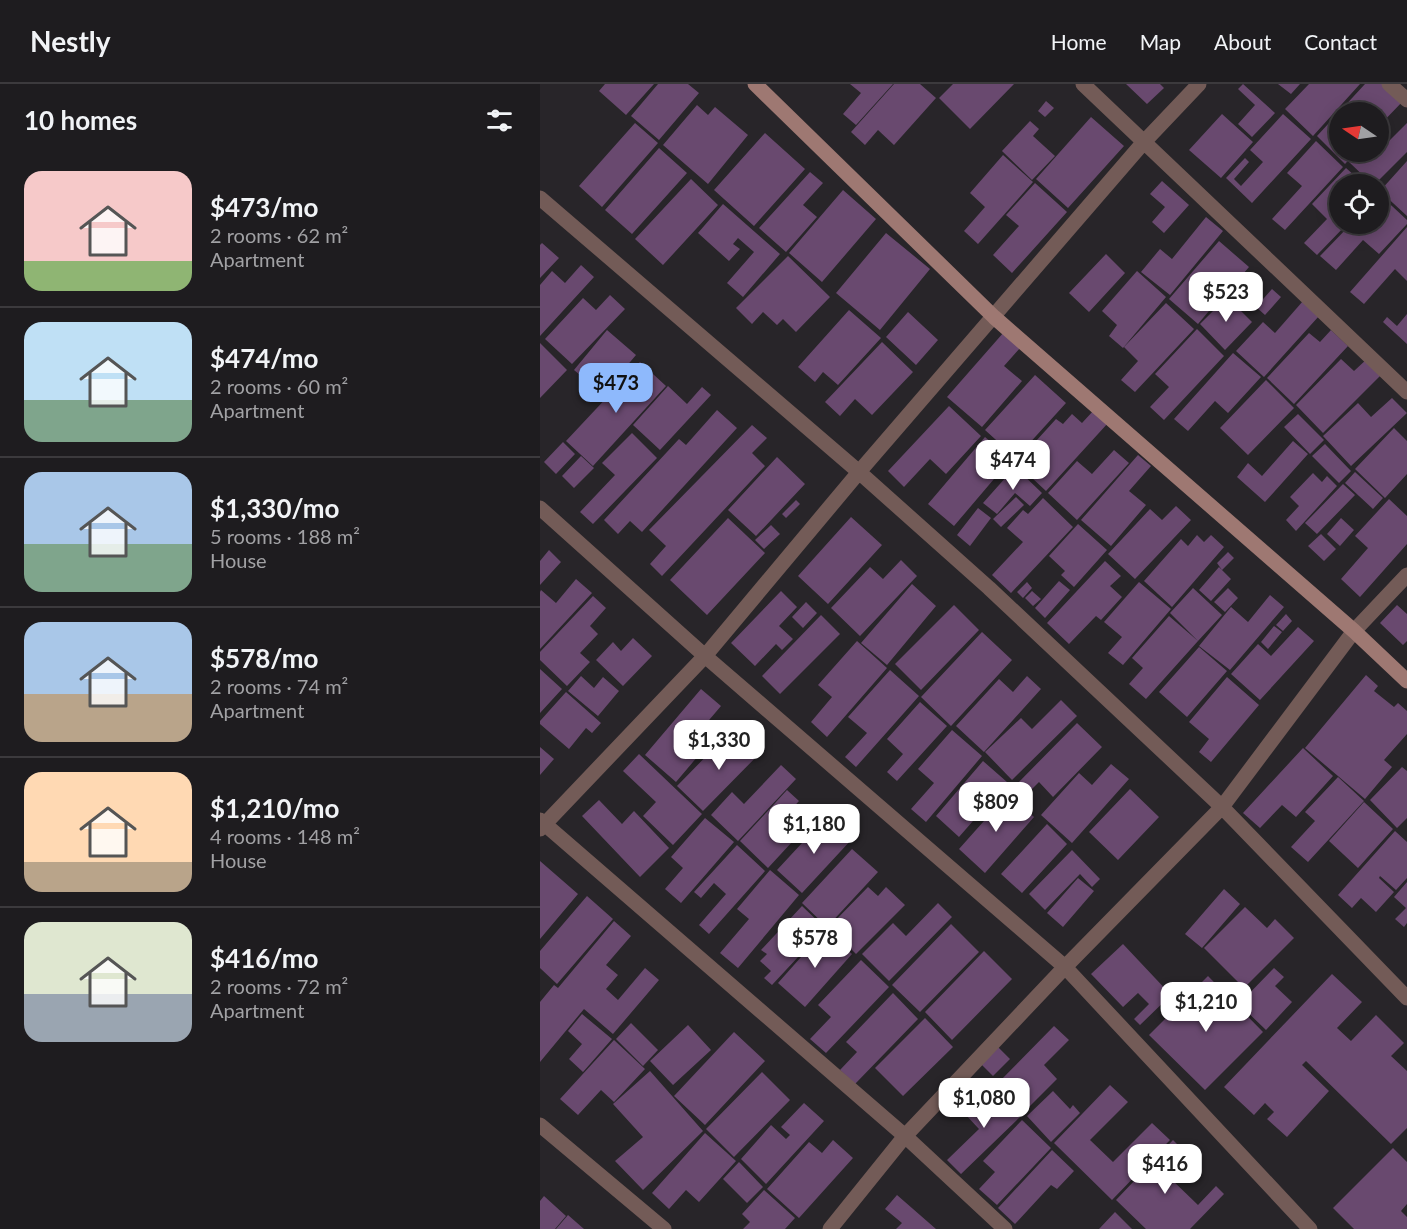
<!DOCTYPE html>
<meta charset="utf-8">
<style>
:root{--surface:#1e1c1f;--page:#2b292c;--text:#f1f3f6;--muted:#a1a1a4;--line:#3c3a3d;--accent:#8eb9fc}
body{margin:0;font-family:Lato,sans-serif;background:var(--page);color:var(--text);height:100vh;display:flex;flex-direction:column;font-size:22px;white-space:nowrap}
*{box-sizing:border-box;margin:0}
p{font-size:20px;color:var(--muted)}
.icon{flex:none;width:33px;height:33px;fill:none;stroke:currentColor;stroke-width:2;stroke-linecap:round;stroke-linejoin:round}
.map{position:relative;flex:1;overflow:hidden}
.details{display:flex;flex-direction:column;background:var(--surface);width:540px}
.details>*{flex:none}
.needle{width:39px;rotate:283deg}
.controls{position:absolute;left:789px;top:18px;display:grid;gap:12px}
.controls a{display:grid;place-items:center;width:60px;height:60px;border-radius:50%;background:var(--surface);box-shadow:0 3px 15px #0003,0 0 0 2px var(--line);font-size:30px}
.price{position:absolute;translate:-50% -51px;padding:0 14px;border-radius:12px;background:#fff;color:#222;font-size:20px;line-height:39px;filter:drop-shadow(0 2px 3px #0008)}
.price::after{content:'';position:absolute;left:50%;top:36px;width:18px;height:14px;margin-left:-9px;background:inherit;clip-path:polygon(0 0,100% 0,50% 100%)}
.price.on{background:var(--accent);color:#111}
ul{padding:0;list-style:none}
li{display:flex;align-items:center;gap:18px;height:150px;padding:0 24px}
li+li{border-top:2px solid var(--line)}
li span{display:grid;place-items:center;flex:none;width:168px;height:120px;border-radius:18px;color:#555}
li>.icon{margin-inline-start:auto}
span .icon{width:72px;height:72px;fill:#fffc;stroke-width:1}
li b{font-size:26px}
h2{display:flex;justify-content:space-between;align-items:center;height:72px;padding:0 24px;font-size:26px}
header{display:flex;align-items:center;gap:36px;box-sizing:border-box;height:84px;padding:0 30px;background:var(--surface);border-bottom:2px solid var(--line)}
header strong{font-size:28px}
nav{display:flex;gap:33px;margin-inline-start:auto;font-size:21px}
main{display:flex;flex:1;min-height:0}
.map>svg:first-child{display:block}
.building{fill:#69496f}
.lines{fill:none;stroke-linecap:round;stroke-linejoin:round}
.street{stroke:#735b57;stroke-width:15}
.secondary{stroke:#9e7872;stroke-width:15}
</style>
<header>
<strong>Nestly</strong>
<nav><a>Home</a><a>Map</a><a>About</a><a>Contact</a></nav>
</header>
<main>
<section class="details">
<h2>10 homes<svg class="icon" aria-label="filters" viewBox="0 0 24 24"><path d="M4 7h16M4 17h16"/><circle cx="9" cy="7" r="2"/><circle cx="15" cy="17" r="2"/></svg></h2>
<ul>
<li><span style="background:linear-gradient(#f6c9c9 75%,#8fb573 0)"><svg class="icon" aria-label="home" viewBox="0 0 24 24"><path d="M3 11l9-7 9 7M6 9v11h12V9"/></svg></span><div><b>$473/mo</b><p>2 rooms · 62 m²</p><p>Apartment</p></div></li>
<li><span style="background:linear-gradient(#bfe0f5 65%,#7fa58c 0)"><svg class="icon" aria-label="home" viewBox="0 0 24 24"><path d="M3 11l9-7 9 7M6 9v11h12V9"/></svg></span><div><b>$474/mo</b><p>2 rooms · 60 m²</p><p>Apartment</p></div></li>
<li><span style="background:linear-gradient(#a9c7e8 60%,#7fa58c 0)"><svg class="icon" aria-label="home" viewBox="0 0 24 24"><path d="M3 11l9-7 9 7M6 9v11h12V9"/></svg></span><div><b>$1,330/mo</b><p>5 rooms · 188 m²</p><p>House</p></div></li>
<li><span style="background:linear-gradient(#a9c7e8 60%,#b9a48a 0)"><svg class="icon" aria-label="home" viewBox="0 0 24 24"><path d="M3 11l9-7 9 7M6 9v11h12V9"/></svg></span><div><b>$578/mo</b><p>2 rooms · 74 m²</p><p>Apartment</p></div></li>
<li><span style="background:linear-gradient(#ffd9b3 75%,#b9a48a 0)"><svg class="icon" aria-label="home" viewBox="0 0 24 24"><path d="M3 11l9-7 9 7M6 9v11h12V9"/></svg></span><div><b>$1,210/mo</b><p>4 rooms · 148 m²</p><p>House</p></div></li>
<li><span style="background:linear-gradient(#dfe7d0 60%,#9aa5b1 0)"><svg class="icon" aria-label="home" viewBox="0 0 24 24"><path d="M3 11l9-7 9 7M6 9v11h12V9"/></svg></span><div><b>$416/mo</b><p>2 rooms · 72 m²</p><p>Apartment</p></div></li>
</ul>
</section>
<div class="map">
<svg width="867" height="1145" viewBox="0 0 867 1145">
<rect width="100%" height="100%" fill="#282529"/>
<path class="building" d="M65,0H114L86,31L59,7Z
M118,0H148L159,9L119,56L91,32Z
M310,0H353L316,41L303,30L321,9Z
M354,0H380L396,14L354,61L338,46L325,61L311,48Z
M413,0H474L430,45L399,14Z
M586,0H620L624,4L607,20Z
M703,0L735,29L712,53L698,40L715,21L698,5Z
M738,0H760L751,10Z
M769,0H820L773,52L745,25Z
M825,0H846L864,16L838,43V28H800V68H816L805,80L777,52Z
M506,17L514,24L505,33L498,27Z
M157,21L168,31L175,23L208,51L168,100L123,61Z
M682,30L713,58L681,94L649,66Z
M743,30L771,55L712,119L686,94L705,74L709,78L694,95L701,102L723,78L710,66Z
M551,33L584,62L528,124L496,95Z
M490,37L499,45L493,52L515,72L492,96L462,67Z
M95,39L118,59L62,123L39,102Z
M867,39V68L835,100H832L809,78L820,68H838V47L849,57Z
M225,49L265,85L214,142L174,106Z
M776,57L803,83L745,146L732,135L762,102L747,89Z
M119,64L147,89L92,150L65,126Z
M463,71L493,98L438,160L424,147L445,123L430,109Z
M867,77V132L840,107Z
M806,84L824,100H800V140H807L777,171L764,159L787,135L772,120Z
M270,88L283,99L263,121L277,133L246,168L219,144Z
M151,95L178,121L123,181L95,155Z
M622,97L649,121L624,149L612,138L625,123L610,110Z
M495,99L527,128L472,189L453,171L479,142L466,131Z
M303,106L336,135L282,198L249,169Z
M838,109L867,136V140L839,170L823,156L796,186L780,172L811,140H838Z
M183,120L240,170L203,213L187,199L214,168L198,154L193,160L200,165L189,177L158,149Z
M666,133L683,147L630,211L601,188L620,165L632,175Z
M867,143V197L855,185L824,220L810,208Z
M346,149L390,185L340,246L296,209Z
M679,157L709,183L686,210L672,198L661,210L674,221L658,240L629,215Z
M2,159L19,174L0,194V161Z
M566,170L585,189L549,228L529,209Z
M248,172L290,213L256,248L243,235L237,241L223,228L212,240L196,224Z
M41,181L54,193L0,252V201L12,187L25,199Z
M597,187L626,213L583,264L569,252L577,241L562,227Z
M732,205L741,213L725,231L716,223Z
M70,211L85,225L32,280L5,255L43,214L56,226Z
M687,213L712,238L685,266L660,240Z
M763,217L779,232L724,293L696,267L723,238L735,249Z
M626,219L654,245L595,308L581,296L598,277L584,263Z
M309,226L341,254L298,301L283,288L275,298L258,283Z
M368,228L398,256L376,281L346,253Z
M867,230V260L843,238L847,233L857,242Z
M657,245L684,272L624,336L610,323L629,303L615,290Z
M67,246L96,271L63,310L34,286Z
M791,246L808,262L754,320L727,294L769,249L780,258Z
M464,248L481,263L464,282L482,297L442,343L407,313Z
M342,258L373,288L332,331L315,315L300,332L285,318Z
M0,259L27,286L0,314Z
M693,269L721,293L688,329L675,317L648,347L634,335Z
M828,274L843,289L783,349L756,321L801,275L814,287Z
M100,278L126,302L53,382L26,357Z
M495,291L526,319L476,374L445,346Z
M726,296L754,324L708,371L680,344Z
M128,302L147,320L162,303L171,311L120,366L93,341Z
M852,314L867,329L811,382L783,352L818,319L831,333Z
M409,322L441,352L406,390L390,375L364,403L348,387Z
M177,326L197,344L102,448L90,437L78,450L64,436L139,355L146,361Z
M554,326L568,339L506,407L476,379L516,335L523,340L532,330L542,339Z
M758,330L784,356L770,370L744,343Z
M212,341L227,354L212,369L225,382L122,492L110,480L126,462L109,446Z
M854,344L867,357V390L845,414L815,385Z
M92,349L117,374L53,440L40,428L75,391L62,379Z
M445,353L471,375L414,442L388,420Z
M753,357L768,370L725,418L697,393L708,379L722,392Z
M23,358L35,370L16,390L4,378Z
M785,360L811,387L799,399L772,372Z
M574,366L589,379L537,436L508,409L537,377L552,390Z
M598,371L611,382L589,407L606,421L571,462L541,436Z
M41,372L54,384L34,404L22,392Z
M237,373L265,400L216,452L188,426Z
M475,383L502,409L490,422L475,409L457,430L443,419Z
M815,388L843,414L833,425L805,399Z
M773,389L782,398L787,392L797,402L756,447L746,436L759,422L750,413Z
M803,400L815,411L777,450L765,439Z
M476,413L484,421L461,443L453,435Z
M503,414L533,443L471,509L452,491L483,458L467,444L483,426L488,430Z
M849,415L867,432V460L820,513L801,495L828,464L815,452Z
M256,416L260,420L246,434L242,430Z
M636,422L651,436L595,495L568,470L610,425L622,436Z
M438,424L451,434L430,462L417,451Z
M311,433L342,461L288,520L258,492Z
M188,434L225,469L167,531L130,496Z
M801,434L814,446L800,462L787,450Z
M538,440L567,466L534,503L521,491L525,487L509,472Z
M231,441L240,450L224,465L215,456Z
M781,450L796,465L784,477L768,462Z
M657,451L664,458L671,451L684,463L632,523L604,497L641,455L648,462Z
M9,466L21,478L0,501V477Z
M688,468L694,474L682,486L677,479Z
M361,476L377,492L320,552L291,524L330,483L343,495Z
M565,477L581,492L570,502L582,513L561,536L556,532L529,560L507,539Z
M679,483L691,495L671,517L659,506Z
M36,495L52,509L0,565V508L1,506L16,519Z
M519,497L530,506L505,534L495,524Z
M487,498L492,504L483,514L477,508Z
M599,498L631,525L583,581L568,569L582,553L564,538Z
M372,500L396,522L347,581L321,559Z
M653,504L682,531L658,557L630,529Z
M688,504L698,514L685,528L674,518Z
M241,507L257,523L239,542L253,555L242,566L236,560L215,582L191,559Z
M492,507L501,515L493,522L485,514Z
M730,511L744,523L690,586L659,562L691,523L708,538Z
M53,512L66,524L50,542L58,550L40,569L50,578L27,602L0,576V568Z
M266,518L277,529L263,544L252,533Z
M414,521L439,546L381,606L355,580Z
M857,521L867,530V557L863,561L840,539Z
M746,530L752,537L743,547L736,541Z
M281,531L300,550L240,610L222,592Z
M629,532L658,557L606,615L589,600L603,584L592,574Z
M734,542L742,548L728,565L721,558Z
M758,543L774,557L720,616L691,590L718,560L731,572Z
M442,548L472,576L411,642L381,613Z
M93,554L112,572L83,602L56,576L73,558L81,567Z
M317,557L347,584L287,653L271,638L292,613L278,601Z
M659,563L687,587L647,633L619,608Z
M0,585L22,605L0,629Z
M350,586L379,612L316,683L305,673L327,649L308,633Z
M826,591L838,602L834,607L854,623L858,619L867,627V650L844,676L852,683L825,715L765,664Z
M41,592L54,604L63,593L79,607L58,632L28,607Z
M487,592L501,605L444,668L416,642L459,595L473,608Z
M687,593L719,621L671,678L659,668L669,655L649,638Z
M161,605L181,622L164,642L175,652L136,698L105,671Z
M26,608L61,639L52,649L46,644L29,665L0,640V637Z
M521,616L537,632L472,696L445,668L481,634L492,645Z
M380,618L407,642L357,697L347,688L363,670L347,655Z
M537,639L562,663L513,713L499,698L481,716L471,706Z
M412,646L442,672L386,738L371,725L394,699L378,685Z
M208,650L223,666L163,727L137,702L183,655L194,665Z
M0,663L14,675L0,691Z
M763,664L793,692L756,733L742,721L720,744L703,729Z
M99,670L162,730L133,761L103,732L116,718L83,687Z
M443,677L467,698L419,753L396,732Z
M571,680L589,695L532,759L501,731L539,689L552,701Z
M241,681L256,695L198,757L171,731L192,708L204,720Z
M862,683L867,687V734L857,744L830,716Z
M798,693L824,717L768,778L751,763L775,737L765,728Z
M590,705L619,733L578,776L549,748Z
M247,706L259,717L247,730L264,745L228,784L200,757Z
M468,710L494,733L445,789L419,765Z
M59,716L82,740L94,727L129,764L100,793L42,732Z
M824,718L853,745L818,784L789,757Z
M287,732L312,755L262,809L237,786Z
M165,734L194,758L141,819L125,805L143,784L131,773Z
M507,740L527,760L482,809L461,790Z
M855,747L867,758V794L856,806L840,792L839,794L854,808L836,828L821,814L812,824L798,811Z
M197,761L225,787L169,850L159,841L186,810L174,799L161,814L154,808Z
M312,765L338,788L287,843L262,819Z
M532,766L560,795L552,803L540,790L505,826L489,810Z
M0,777L38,810L0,855Z
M230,786L259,811L198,884L180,869L209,835L197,825Z
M538,794L554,807L523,843L507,829Z
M867,798V839L864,843L855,835L866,824L854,813Z
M328,803L338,812L346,803L365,821L316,870L289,843Z
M684,805L700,820L662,864L645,850Z
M47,812L73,835L17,900L0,884V867Z
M398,819L412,833L349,897L322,870L353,839L366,852Z
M262,822L285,844L232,901L224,894L231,887L220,877L227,870L221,866Z
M705,823L727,844L735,835L754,854L704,904L664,864Z
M74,837L91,852L66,881L78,891L66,905L78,916L105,884L119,896L73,950L44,925L0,978V918L14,901L18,904Z
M411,840L439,868L380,928L352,901Z
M285,846L312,870L265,923L238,899Z
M583,860L631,911L600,941L594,935L609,920L598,909L583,923L551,890Z
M444,867L472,895L412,956L385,928Z
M321,876L349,903L286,969L270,955L291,933L278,921Z
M734,884L744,893L735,902L752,918L726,946L699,920Z
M792,890L822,918L797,944L811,957L836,931L864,959L851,972L867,987V1044L851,1060L766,977L762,981L789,1007L747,1053L727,1035L734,1028L725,1019L714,1031L684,1003Z
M668,892L723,948L665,1006L609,951Z
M353,909L378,935L315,1000L300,986L317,968L306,958Z
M42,930L72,955L43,988L29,975L42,960L28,947Z
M385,934L413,963L363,1012L335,984Z
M91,939L118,966L103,982L76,955Z
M148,941L171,966L133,1001L110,977Z
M514,942L529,956L504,981L517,995L485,1027L457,1000Z
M194,948L225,977L165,1041L134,1012Z
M74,956L105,985L74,1018L61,1006L38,1031L20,1015Z
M458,963L470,975L453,992L441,980Z
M110,987L163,1047L103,1106L75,1077L103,1053L73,1020Z
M222,988L250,1016L194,1073L166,1045Z
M570,1001L588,1018L550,1056L573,1078L612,1039L630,1056L572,1116L514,1059Z
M452,1004L480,1033L421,1090L407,1076L439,1045L425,1030Z
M513,1007L530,1025L533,1021L540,1029L511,1058L487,1032Z
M264,1019L284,1037L226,1100L201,1075L231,1041L246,1055L250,1051L241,1043Z
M482,1036L511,1064L457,1121L439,1105L455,1088L443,1077Z
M165,1049L196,1077L159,1118L146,1106L129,1125L112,1109Z
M293,1056L313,1074L259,1134L227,1105L269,1058L282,1069Z
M633,1056L649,1072L629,1093L658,1121L676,1102L684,1110L650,1145H606L576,1116Z
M853,1064L867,1078V1120L861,1127L867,1133V1145H814L793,1124Z
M512,1066L534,1087L517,1105L511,1101L475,1140L458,1124Z
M199,1078L223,1103L207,1119L183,1095Z
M224,1106L255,1134L245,1145H203L210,1138L202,1130Z
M357,1111L396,1145H356L362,1139L345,1125Z
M4,1112L26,1132L15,1145H0V1117Z
M575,1128L592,1145H559Z
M28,1131L44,1145H16Z"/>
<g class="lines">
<path class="street" d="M543,0L867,308
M849,0L867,16
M0,114L319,388L449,504L682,723L867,914
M0,424L165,572L525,883L770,1145
M0,736L365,1052L465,1145
M0,745L165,572L319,388L603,59L659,0
M0,1041L124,1145
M290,1145L365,1052L525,883L682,723L814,547L867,491"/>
<path class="secondary" d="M215,0L454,233L814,547L867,597"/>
</g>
</svg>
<div class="controls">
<a><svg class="needle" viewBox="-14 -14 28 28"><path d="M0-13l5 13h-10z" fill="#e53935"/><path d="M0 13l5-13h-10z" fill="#a1a1a4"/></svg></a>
<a><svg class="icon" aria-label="locate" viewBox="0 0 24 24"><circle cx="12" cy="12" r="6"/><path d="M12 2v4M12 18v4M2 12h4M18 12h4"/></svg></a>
</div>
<b class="price" style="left:686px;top:239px">$523</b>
<b class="price on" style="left:76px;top:330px">$473</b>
<b class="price" style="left:473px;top:407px">$474</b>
<b class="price" style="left:179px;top:687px">$1,330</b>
<b class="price" style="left:456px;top:749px">$809</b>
<b class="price" style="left:274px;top:771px">$1,180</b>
<b class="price" style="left:275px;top:885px">$578</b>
<b class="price" style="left:666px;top:949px">$1,210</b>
<b class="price" style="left:444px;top:1045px">$1,080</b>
<b class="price" style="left:625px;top:1111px">$416</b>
</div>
</main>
